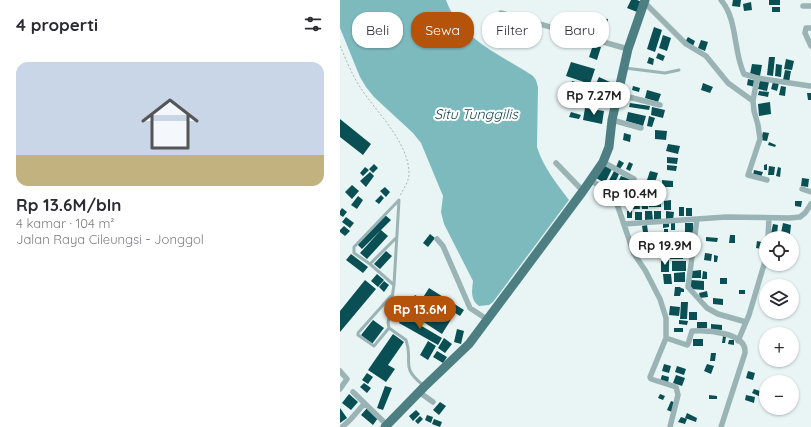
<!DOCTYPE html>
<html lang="id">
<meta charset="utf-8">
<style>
:root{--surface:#fff;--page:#f7f7f7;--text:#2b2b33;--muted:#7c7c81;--line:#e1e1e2;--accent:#b45309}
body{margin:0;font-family:Quicksand,sans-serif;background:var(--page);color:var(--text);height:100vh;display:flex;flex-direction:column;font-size:15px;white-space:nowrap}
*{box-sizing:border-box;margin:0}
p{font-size:13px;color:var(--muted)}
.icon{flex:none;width:22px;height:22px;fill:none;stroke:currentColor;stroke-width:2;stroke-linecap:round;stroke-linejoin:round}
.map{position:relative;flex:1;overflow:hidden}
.details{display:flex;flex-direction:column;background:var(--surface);width:340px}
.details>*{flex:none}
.top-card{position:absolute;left:12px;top:12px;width:380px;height:36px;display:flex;gap:8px}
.controls{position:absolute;left:419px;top:231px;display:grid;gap:8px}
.controls a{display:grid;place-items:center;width:40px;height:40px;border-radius:50%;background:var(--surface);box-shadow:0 1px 3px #0004;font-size:20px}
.price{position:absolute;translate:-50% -34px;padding:0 9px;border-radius:14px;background:#fff;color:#222;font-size:13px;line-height:26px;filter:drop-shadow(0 1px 2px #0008)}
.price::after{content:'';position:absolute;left:50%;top:24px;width:12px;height:9px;margin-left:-6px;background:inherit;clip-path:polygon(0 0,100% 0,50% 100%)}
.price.selected{background:var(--accent);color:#fff}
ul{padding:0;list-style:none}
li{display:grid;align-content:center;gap:8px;height:212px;padding:0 16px}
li+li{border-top:1px solid var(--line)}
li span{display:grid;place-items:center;height:124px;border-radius:12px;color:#555}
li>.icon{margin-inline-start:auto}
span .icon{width:72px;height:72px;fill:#fffc;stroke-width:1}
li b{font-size:17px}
h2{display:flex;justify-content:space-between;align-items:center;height:48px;padding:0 16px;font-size:17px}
.pill{padding:0 14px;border-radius:16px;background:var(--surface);box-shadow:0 1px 3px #0004;font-size:14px;line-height:36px}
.pill.selected{background:var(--accent);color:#fff}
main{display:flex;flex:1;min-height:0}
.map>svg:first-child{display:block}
.water{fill:#7dbabe}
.building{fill:#094f53}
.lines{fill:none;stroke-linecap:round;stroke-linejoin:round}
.path{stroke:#aab4b4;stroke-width:1;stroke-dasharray:2 2;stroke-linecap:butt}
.lane{stroke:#9ab3b5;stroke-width:3}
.street{stroke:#9ab3b5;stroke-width:5.5}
.primary{stroke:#4d7f82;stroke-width:9}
.labels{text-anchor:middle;stroke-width:4;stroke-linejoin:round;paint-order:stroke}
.water-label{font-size:14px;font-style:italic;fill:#174d51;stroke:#fff}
</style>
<main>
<section class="details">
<h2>4 properti<svg class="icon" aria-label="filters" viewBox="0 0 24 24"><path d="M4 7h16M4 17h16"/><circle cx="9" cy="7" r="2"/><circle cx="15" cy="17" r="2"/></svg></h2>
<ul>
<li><span style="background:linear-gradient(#c9d6e8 75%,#c2b280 0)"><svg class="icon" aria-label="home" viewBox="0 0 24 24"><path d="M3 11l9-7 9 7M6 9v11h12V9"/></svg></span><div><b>Rp 13.6M/bln</b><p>4 kamar · 104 m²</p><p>Jalan Raya Cileungsi - Jonggol</p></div></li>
</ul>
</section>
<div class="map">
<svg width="471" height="427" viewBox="0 0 471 427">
<rect width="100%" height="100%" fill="#e9f5f5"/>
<path class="water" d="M0,0H106C120,39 161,55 193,76L196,80L198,87L197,147C203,167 217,184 229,200L153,302L149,305L139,306C130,300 132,290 133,281L104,224L101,212L103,196L81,143L73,133L34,97L26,87L20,77L0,28Z"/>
<path class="building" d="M291,0H297L302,2L297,12L287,8Z
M393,0H401L400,7L392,6Z
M429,0H440V5H429Z
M411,2L412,10L404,11L403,4Z
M432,7H440V12H432Z
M260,18L268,19L267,25L258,24Z
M314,27L322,30L315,52L307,49Z
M323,35L331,38L327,51L319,48Z
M348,37L355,41L353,46L345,42Z
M361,40L368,42L365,51L358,48Z
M253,45L261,47L257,60L249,57Z
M318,53L325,56L323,61L316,58Z
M309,57L314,59L313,65L307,63Z
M429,57H435L433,76L427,75Z
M446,59L454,61L452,70L444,69Z
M231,62L255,69L250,84L226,76Z
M412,64L422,65L420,76L410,74Z
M436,64L442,65L441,77L435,76Z
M445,70L451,71L449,82L443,80Z
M259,77L272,83L268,91L255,86Z
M408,79L416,81L415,87L407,85Z
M420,80L429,82L427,91L418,89Z
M232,81L249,86L247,95L229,90Z
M433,82L439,83L437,91L431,89Z
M363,83L373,87L370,93L361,90Z
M293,86L300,88L299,92L292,90Z
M441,86L446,87L445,96L439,95Z
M251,88L268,93L266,100L249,95Z
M307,90L321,94L318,102L305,98Z
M419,91L429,92L428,97L418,95Z
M226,92L236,94L234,101L224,98Z
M467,93H471V100H468Z
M242,96L259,101L257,106L240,101Z
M430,102L431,114L419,116L418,104Z
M290,103L310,106L309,110L289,107Z
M312,107L325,110L323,118L311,115Z
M245,108L264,111L262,124L243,120Z
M231,112L241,115L239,119L229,117Z
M288,112L306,116L303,126L286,121Z
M309,116L315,118L312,127L307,126Z
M0,119L31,144L23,155L0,137Z
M315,130L327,131L326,140L315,139Z
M423,132L429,133L427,141L421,140Z
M284,133L291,135L290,142L283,140Z
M429,142L436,145L435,147L428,145Z
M328,144L340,146L338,154L326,151Z
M327,157L338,158L337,164L327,163Z
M279,160L284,163L280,169L276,167Z
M289,162L293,164L290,171L286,169Z
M34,164L38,168L33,173L29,169Z
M427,164V170H424V165Z
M264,165L272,169L265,183L256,178Z
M327,165L337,166L336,171L327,170Z
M429,166L435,167L434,175H428Z
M25,167L29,170L23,176L20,173Z
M438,167L441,168L440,177L436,176Z
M414,170L423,172L421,177L413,175Z
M274,171L279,174L272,189L266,186Z
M310,171L318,173L313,189L305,186Z
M30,172L34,176L26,187L20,181Z
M281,176L292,180L286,194L275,188Z
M462,178L469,179L468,187L461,186Z
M294,180L298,181L292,194L288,193Z
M322,180L333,181V187H322Z
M297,184L307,188L305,194L295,190Z
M12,185L19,191L12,199L5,192Z
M45,187L50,192L46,197L40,191Z
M41,195L44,198L39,204L35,201Z
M18,196L23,200L17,209L11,205Z
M321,198V207H309V199Z
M301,199H308V209H302Z
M292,200H299L300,209H292Z
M331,200V210H324V201Z
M455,201H462L461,207L455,206Z
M339,207H344V216H339Z
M2,208L7,212L3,217L0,215V211Z
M346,208H352V216H346Z
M287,211H292V218H287Z
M305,211H312L313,220L305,221Z
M314,211H321V220H314Z
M326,211L334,212L333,220L326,219Z
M295,212H302V220H295Z
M45,215L51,220L22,249L17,244Z
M6,217L14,223L10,228L2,222Z
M329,223V227L323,228V224Z
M331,223H335V230H331Z
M345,223H353V237L345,236Z
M443,223L451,225L450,234L441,233Z
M433,224L438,225L437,234L431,233Z
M307,225L308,232H303L302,226Z
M4,226L10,231L5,236L0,232V230Z
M324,229H328V233H324Z
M41,230L48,236L27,259L20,253Z
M90,234L95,238L88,247L83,243Z
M310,234L312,242L304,244L303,236Z
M390,235H395V243H389Z
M366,237L378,238L377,242L366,241Z
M417,241L426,243V250L416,248Z
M315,246L317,250L309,253L307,248Z
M330,250H343V259H330Z
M46,251L52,256L40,269L34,264Z
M365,253L372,254L371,261L364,260Z
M11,254L28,267L23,273L6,260Z
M374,255L378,256L377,262H374Z
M329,260V272H321V261Z
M332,261H346V271H332Z
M361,270V278H352V271Z
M363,271L367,272V279H362Z
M345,272V282H334V273Z
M37,274L44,280L38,287L31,281Z
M323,274H331L332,284H324Z
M380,278H387V284H380Z
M25,280L36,289L0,332V311Z
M351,280L364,281V290L351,289Z
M44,281L49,285L44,292L39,287Z
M335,287H340L341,288L344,289V292H341L340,296H334Z
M89,288L124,310L120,316L115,313L102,334L65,310L75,295L82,299Z
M399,290H405V294H399Z
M367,291L368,297L360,298L359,293Z
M373,298L383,299V305L373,304Z
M341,302H348L347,319H340Z
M330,306L340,307L339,316L329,315Z
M349,312H357V320H349Z
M63,315L102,338L98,345L59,323Z
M33,320L44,328L32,344L21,335Z
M339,320L348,321L347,325L339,324Z
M357,322H367V328H357Z
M371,324L382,325V330L371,329Z
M334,328H343V332H334Z
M117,329L124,331L121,344L114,342Z
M53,334L64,342L48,365L55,369L46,382L28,370Z
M383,336L386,337L385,343H382Z
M104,338L112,344L105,353L98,348Z
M353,339H363V346H353Z
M389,340H394V345L388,344Z
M88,341L96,346L88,360L80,355Z
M97,351L107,357L103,363L93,357Z
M371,353H376L375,361H370Z
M324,364L331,366L329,373L322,371Z
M367,364L374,366L371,374L364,371Z
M337,366L346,369L344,375L335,372Z
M408,371L415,373L413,380L406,378Z
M27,373L33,377L28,384L22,380Z
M322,375L329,377L328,383L320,381Z
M336,375L345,378L342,386L333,383Z
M24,383L31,388L27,393L20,387Z
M45,386L52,388L43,410L37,408Z
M414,389L423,392L421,397L412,393Z
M9,394L18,402L11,410L2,403Z
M320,394L325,396L323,400L318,398Z
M369,395L377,396V399H369Z
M406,395L415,397L414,403L405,400Z
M331,401L336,403L332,412L327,410Z
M100,402L106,406L99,415L93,410Z
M0,408L7,418L0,423Z
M27,408L38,418L33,425L21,415Z
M76,410L80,414L73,421L69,416Z
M347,413L357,418L356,422L345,418Z
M87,415L93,417L91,423L85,420Z
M80,416L83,419L78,424L75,421Z
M341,417L347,419L345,424L338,422Z
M94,419L102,422L100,427L92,424Z"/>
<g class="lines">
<path class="path" d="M0,46C6,59 12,75 20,87C36,112 69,142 69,174C69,182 63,189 60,196"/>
<path class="lane" d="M285,68L325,73L339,70
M59,200L54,285L48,323L49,328L66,340C74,362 59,366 83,385
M30,264L56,238
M54,285L30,264L14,253V247L59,200
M49,328L34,346L18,335V333L51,296"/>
<path class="street" d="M381,0C398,20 393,51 404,74L417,78L470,86
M304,2L346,44L366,56L388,83L413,101
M463,6H471
M161,13L288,49
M471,28H466L465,33L471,46
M417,78L413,101L414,111L418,125L420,139L408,175L427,180
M277,94L320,105
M272,120L301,128
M263,162L294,179
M216,163L243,191
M251,180L275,198L294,254L305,270L320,299L326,318V338L310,377L311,379L336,387L338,395L330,427
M462,189L471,192
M357,219L348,287L367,308L378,314L406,322
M284,224L386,217L449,218L460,217L465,213L471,204
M428,238L429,218
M97,239L103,246L130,308L148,320
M326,338L347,345L348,344L352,331C366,330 407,332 405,353L381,427
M398,341L409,315L426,258
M0,371L7,379L0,389
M13,392L47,425
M79,392L93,402
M2,427L10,420L24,404"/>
<path class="primary" d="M45,427L84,387L129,344L243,191L263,162L269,147L272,120L288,49L305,0"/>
</g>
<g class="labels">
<g class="water-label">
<text x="136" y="119">Situ Tunggilis</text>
</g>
</g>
</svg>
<div class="controls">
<a><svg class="icon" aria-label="locate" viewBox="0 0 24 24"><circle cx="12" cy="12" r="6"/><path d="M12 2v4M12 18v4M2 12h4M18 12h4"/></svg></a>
<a><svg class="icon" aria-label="layers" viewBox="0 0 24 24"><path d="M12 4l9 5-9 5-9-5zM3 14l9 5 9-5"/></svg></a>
<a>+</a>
<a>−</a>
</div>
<b class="price" style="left:254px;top:116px">Rp 7.27M</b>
<b class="price" style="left:290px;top:214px">Rp 10.4M</b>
<b class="price" style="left:325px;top:266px">Rp 19.9M</b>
<b class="price selected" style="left:80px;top:330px">Rp 13.6M</b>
<div class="top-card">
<a class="pill">Beli</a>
<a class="pill selected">Sewa</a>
<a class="pill">Filter</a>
<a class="pill">Baru</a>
</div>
</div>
</main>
